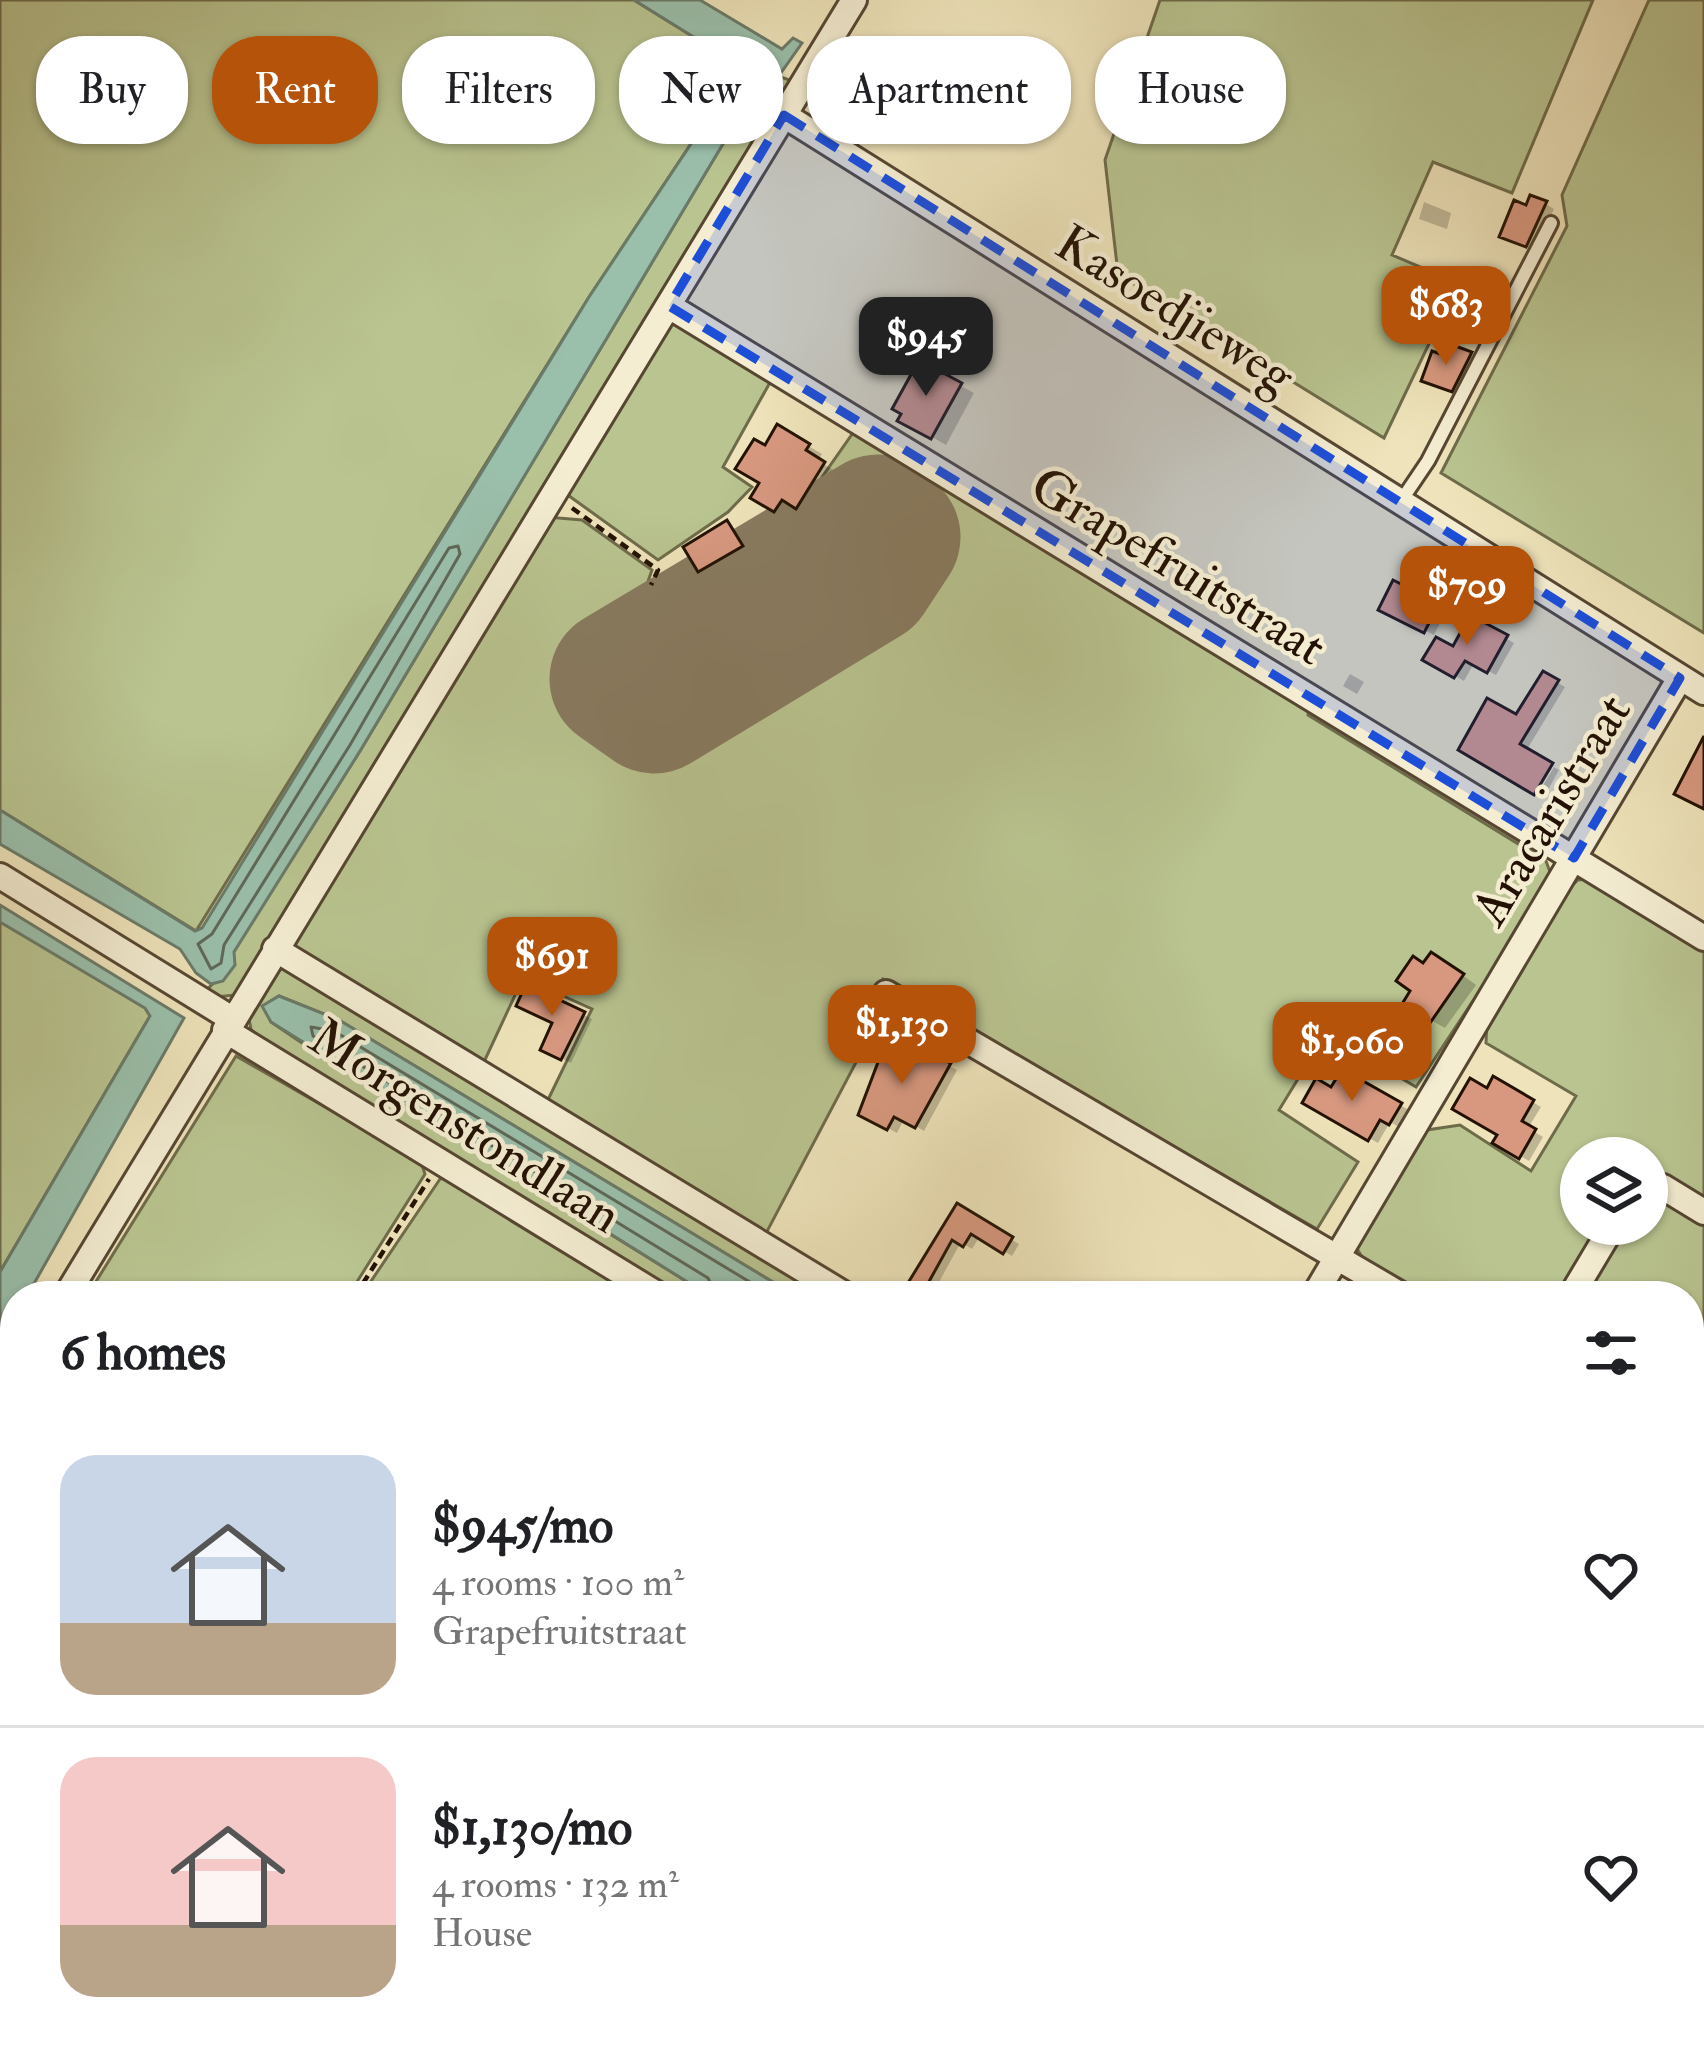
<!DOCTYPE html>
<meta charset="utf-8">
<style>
:root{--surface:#fff;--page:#f6f6f6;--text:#202124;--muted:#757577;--line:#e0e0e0;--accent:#b45309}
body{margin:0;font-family:"IM FELL Double Pica",serif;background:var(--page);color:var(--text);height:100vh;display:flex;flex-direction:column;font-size:45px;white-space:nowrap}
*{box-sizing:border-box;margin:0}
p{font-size:39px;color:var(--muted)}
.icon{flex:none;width:66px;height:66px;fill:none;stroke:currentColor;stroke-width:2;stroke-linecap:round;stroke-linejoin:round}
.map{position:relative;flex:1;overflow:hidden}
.panel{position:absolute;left:0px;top:1281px;width:1704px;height:771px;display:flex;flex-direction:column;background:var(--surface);border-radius:48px 48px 0 0;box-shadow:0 3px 9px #0004}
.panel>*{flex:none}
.top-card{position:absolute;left:36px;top:36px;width:1632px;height:108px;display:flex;gap:24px}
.controls{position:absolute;left:1560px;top:1137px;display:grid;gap:24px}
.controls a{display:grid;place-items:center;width:108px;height:108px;border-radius:50%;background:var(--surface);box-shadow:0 3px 9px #0004;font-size:60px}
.price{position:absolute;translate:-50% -102px;padding:0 27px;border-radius:24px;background:var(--accent);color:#fff;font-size:39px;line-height:78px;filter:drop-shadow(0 3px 6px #0008)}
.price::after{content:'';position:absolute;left:50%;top:72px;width:36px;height:27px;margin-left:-18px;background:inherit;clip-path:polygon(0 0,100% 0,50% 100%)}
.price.on{background:#222;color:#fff}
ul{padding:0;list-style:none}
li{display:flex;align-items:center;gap:36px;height:300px;padding:0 60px}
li+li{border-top:3px solid var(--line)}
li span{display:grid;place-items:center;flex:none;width:336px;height:240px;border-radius:36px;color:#555}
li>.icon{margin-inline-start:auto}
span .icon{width:144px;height:144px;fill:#fffc;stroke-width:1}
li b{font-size:51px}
h2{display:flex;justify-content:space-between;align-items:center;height:144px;padding:0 60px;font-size:51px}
.pill{padding:0 42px;border-radius:48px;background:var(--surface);box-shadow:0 3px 9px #0004;font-size:42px;line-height:108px}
.pill.on{background:var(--accent);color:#fff}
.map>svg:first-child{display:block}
.green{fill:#b9c490;stroke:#6e6b4a;stroke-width:3}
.water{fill:#9abfab;stroke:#6a7a68;stroke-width:3}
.shadow{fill:#0003}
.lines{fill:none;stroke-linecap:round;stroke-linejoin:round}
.shore{stroke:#5e6858;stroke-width:3}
.runway{stroke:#887a5f;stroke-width:141}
.building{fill:#d7987f;stroke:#231204;stroke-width:3}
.lane-casing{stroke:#564632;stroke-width:18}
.street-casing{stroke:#564632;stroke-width:30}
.path{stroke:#231204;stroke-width:4.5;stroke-dasharray:9 6;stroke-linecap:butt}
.lane{stroke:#f4edd2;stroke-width:12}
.street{stroke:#f4edd2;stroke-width:24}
.marked{fill:#1d4ed8;fill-opacity:0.2;stroke:#1d4ed8;stroke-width:9;stroke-dasharray:24 15;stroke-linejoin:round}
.labels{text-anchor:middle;stroke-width:9;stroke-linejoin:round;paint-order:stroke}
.street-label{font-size:51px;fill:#231204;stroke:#f4edd2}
</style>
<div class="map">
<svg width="1704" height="2051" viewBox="0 0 1704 2051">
<rect width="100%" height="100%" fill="#eee3ba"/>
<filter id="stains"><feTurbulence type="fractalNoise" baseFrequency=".00167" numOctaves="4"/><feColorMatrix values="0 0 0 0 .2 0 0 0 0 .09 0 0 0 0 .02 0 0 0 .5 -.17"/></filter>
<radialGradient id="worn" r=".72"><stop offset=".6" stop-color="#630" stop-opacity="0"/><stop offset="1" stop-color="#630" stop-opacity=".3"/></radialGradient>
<path class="green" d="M0,0H634L742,67L589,297L196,931L0,810Z
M1160,0H1593L1512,193L1433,162L1392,255L1458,283L1384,438L1118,274L1105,160Z
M1649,0H1704V633L1441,473L1567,226L1562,195Z
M761,70L798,83L235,995L216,997L207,990C218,974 235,978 233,952L360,751L730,132V119Z
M674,314L773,377L723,467L752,487L728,512L658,560L565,493Z
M855,430L1310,705L1308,715L1546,861L1553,880L1416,1087L1326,1033L1279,1110L1358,1162L1317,1229L883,979L868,1005L882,1013L763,1239L544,1108L592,1009L523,978L483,1064L292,952L291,938L547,517L582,520L652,570L646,587L693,630L612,677L656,708L869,577L897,535L879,518L830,549L792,520Z
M1594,878L1704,945V1202L1647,1179V1158H1581V1224H1604L1562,1296C1496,1296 1393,1317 1356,1247L1427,1130L1460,1125L1531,1171L1576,1096L1486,1043L1487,1019L1566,891L1578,880Z
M0,921L145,1008L150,1016L0,1272Z
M280,969H290L832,1296H796L339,1020L279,996L263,1006L271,1022L299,1041L710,1296H673L252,1034L248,1014Z
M236,1056L421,1162L425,1174L348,1296H87Z
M452,1177L648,1296H361L440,1179Z
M1660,1194L1704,1221V1470L1689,1460V1296H1577L1619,1224H1647V1195Z
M15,1411V1870L0,1896V1435Z
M1689,1478L1704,1487V1811L1689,1802V1657L1703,1630L1689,1621Z
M65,2037H429L452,2051H88Z
M530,2037H808L801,2051H522Z
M819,2037H1091L1083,2051H812Z
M1105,2037H1375L1366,2051H1097Z"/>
<path class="water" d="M634,0H700L782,49L793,38L802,43L778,77L742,67Z
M715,108L730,119V132L360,751L234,952L235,965L223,981L211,984L196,973L180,949L0,844V810L195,931L202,928L589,297Z
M0,905L184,1018L27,1296H15V1317L0,1341V1272L150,1016L145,1008L0,922Z
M279,996L339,1020L796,1296H710L271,1022L262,1006Z"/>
<path class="shadow" d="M1424,202L1451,213L1447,229L1419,219Z
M1546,204L1554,209L1535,250L1511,240L1527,208Z
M1470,354L1478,359L1461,395L1433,384L1448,360Z
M920,364L974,393L946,445L901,419Z
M778,428L822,454L818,461L837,472L811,514L797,506L789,517L754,496L763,482L766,449Z
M727,524L749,551L709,575L700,570Z
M1394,584L1446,611L1434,635L1382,608Z
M1471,619L1514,643L1496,675L1474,663L1464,681L1426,659L1454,650Z
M1350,674L1364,682L1357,694L1343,686Z
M1544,675L1565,687L1526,751L1462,749L1517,718Z
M1554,767L1559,770L1544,797L1538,794Z
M1446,963L1476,985L1445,1028L1431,1020L1415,990L1424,966Z
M584,1015L592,1019L571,1063L543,1049Z
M949,1066L957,1070L924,1131L904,1119L897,1133L862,1114Z
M1343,1073L1409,1110L1399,1127L1390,1122L1378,1143L1306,1102L1332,1091Z
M1495,1080L1541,1107L1528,1128L1543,1137L1529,1161L1496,1142L1501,1134L1488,1092Z
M958,1207L1019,1244L1012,1256L980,1236L972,1249L961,1242L933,1293L938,1296H904Z
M1545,2037H1567L1593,2051H1538Z"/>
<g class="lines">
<path class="shore" d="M458,546L460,554L350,745L224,945L221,963L211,969L198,944L212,934L449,548Z
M717,1296L708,1278L313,1036L311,1027L334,1031L773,1296"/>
<path class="runway" d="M878,525L890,537L865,575L654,703L620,679Z"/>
</g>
<path class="building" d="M1530,195L1547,201L1526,247L1499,237L1514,200L1526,205Z
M1450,344L1472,352L1452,392L1421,381L1432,351L1446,356Z
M919,360L962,383L931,439L897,421L901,414L892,409Z
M777,424L810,444L806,450L825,462L796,509L782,500L774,512L750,498L759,483L735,469L754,439L765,445Z
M727,520L743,546L698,572L683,547Z
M1393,580L1439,603L1424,633L1378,610Z
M1470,615L1508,635L1487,673L1465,661L1454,678L1422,660L1436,637L1453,646Z
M1543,671L1559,680L1520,744L1553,763L1534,795L1458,750L1487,698L1516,714Z
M1704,736V809L1674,794Z
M1431,952L1464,974L1430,1023L1402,1004L1410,991L1396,981L1413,956L1423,963Z
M526,984L585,1012L561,1060L540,1050L552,1023L516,1006Z
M907,1046L951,1063L915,1128L894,1117L887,1130L858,1115L880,1057L892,1047Z
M1342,1069L1402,1103L1389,1125L1380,1120L1368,1141L1302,1103L1316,1078L1331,1087Z
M1493,1076L1534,1100L1522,1121L1536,1129L1519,1159L1492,1143L1497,1135L1452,1109L1470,1078L1487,1088Z
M957,1203L1013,1237L1003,1254L971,1234L963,1247L952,1240L921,1296H900Z"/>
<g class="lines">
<g class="lane-casing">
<path id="lane" d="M1401,501L1428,461L1551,223"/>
</g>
<g class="street-casing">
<path id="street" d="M784,115L1704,692
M669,306L1704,938
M0,876L232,1019
M275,949L847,1296
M886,993L1403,1296
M225,1030L660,1296
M1647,1188L1663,1187L1704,1212
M66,1296L854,0
M1314,1296L1680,678
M1571,1296L1614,1224
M0,1405L15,1380
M1689,1469L1704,1478
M1689,1810L1704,1819
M1689,1929L1704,1938
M1689,1979L1704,1953
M0,2003L15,2012
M55,2037L77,2051
M1377,2051L1385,2037
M1646,2051L1655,2037"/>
</g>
<path class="path" d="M572,508L658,570L651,585
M355,1296L429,1179
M0,1907L15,1881
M443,2037L465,2051
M516,2051L525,2037
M806,2051L814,2037
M1090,2051L1098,2037"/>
<use href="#lane" class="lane"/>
<use href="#street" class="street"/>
</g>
<path class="marked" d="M784,115L1680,678L1574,858L669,306Z"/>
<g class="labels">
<g class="street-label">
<text transform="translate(1176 308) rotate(32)" y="18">Kasoedjieweg</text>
<text transform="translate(1179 565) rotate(31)" y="18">Grapefruitstraat</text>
<text transform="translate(1550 809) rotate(-59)" y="18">Aracaristraat</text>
<text transform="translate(466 1125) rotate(32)" y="18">Morgenstondlaan</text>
</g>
</g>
<rect width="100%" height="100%" filter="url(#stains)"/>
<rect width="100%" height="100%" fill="url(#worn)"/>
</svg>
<div class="controls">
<a><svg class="icon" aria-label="layers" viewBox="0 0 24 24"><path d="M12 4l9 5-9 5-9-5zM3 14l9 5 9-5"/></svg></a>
</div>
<b class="price" style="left:1446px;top:368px">$683</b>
<b class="price on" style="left:926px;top:399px">$945</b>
<b class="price" style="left:1467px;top:648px">$709</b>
<b class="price" style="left:552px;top:1019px">$691</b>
<b class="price" style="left:902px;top:1087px">$1,130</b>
<b class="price" style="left:1352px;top:1104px">$1,060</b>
<div class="top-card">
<a class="pill">Buy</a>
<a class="pill on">Rent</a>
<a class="pill">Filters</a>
<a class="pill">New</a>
<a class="pill">Apartment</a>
<a class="pill">House</a>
</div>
<section class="panel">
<h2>6 homes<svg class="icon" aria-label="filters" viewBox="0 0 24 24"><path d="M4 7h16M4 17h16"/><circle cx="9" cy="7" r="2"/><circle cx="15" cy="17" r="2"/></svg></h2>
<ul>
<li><span style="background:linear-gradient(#c9d6e8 70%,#b9a48a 0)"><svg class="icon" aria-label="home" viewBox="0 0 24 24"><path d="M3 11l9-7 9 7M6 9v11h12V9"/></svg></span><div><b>$945/mo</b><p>4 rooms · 100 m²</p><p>Grapefruitstraat</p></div><svg class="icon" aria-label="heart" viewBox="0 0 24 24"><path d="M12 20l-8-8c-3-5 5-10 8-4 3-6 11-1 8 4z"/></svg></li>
<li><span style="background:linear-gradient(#f6c9c9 70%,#b9a48a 0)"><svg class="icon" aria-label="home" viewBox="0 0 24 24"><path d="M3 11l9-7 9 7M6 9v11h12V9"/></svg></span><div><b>$1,130/mo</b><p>4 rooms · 132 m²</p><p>House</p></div><svg class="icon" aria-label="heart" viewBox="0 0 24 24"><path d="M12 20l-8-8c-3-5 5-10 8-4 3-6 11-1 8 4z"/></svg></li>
</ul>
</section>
</div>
